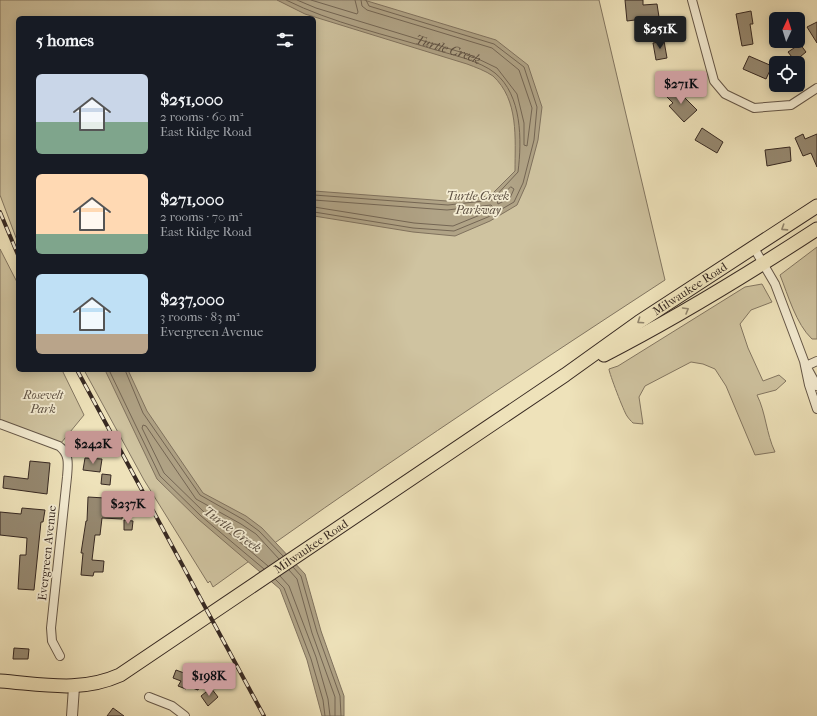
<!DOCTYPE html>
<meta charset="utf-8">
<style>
:root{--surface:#171b24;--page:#20242c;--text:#f1f3f6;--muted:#9ea1a6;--accent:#c59692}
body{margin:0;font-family:"IM FELL French Canon",serif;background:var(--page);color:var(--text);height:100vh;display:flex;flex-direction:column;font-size:15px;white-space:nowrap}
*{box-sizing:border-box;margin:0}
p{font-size:13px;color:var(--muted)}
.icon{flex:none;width:22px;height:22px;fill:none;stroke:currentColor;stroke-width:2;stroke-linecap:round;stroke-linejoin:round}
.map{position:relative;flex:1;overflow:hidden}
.side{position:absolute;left:16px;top:16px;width:300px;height:356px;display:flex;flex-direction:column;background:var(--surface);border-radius:6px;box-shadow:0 2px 10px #0003}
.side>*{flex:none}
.needle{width:26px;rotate:4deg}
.fabs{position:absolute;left:769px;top:12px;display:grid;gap:8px}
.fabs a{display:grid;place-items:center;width:36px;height:36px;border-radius:6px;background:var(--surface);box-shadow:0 2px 10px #0003;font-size:20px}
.price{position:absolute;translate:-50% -34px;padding:0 9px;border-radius:4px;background:var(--accent);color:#111;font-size:13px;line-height:26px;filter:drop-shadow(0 1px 2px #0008)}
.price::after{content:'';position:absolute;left:50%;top:24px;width:12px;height:9px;margin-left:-6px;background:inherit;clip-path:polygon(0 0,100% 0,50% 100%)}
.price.selected{background:#222;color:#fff}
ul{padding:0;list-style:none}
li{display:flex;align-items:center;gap:12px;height:100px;padding:0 20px}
li span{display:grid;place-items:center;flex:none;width:112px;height:80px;border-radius:6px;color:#555}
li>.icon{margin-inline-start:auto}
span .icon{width:48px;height:48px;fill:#fffc;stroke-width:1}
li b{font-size:17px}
h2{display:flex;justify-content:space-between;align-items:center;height:48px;padding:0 20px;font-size:17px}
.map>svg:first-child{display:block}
.green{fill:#cfc3a0;stroke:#837661}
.water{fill:#b0a386;stroke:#80725e}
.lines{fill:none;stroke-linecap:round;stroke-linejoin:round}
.shore{stroke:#746654;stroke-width:1}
.building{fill:#968971;stroke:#372922}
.minor-casing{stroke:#655748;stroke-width:10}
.tertiary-casing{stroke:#655748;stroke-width:12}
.primary-casing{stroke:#372922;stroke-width:15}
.minor{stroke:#f4ecd2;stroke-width:8}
.tertiary{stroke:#f4ecd2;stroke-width:10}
.primary{stroke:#eee2ba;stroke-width:13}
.rail-casing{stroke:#372922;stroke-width:4}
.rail{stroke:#f4ecd2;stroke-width:2.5;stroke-dasharray:8;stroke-linecap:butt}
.oneway{stroke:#92866e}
.labels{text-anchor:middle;stroke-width:3.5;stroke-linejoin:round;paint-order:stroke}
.park-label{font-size:12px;font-style:italic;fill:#5d5042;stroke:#f4ecd2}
.street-label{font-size:12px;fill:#372922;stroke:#f4ecd2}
.water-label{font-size:13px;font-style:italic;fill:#5b4e40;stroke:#f4ecd2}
</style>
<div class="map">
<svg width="817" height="716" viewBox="0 0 817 716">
<rect width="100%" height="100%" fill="#eee2ba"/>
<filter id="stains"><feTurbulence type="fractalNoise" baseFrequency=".005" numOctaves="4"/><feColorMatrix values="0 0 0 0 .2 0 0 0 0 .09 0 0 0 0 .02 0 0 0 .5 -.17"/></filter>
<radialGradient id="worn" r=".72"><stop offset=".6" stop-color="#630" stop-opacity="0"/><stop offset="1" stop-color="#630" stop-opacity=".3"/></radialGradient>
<path class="green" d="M0,0H599L665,280C513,379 361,480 213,587L210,581L208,583L144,480L84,370H314V18H18V243L0,195Z
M817,247V339H812C796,324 788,295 780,275Z
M0,249L18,284V370H62L84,415L61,443L0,420Z
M762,284L772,302L751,310L740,324L748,348L763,381L779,375L786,381L776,390L757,395C766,413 766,433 775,452L755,455L726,386L715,369L703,364L691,362L645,386L639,397L643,424L633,423C631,421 629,419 627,416C624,412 609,373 609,369L618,366L745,287Z"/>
<path class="water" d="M277,0H364L496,40L528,65L542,107L538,140L526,185L517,205L490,221L455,236L413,232L314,216V191L447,201L490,196L515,171C515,138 519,100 493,76C486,71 475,67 467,64L305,14Z
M105,370H128L147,411L203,493L246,516L262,528L305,574L321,631L344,696V716H322L307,660L280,589L198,519L157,479Z"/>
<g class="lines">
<g class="shore">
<path d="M286,0C332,23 387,35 436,50C453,55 480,61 495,73C522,95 522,140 518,172L492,200L448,205L314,195"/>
<path id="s1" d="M297,0L316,8L470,55L497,68L517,94L524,123V145L527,146L532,108L519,70L492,48L367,10L362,6L361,0"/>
<path d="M311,0L357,14L358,12L355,0"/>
<path d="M511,187L514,189L510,198L498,204L497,201Z"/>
<path d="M314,200L447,210L491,205L493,207L485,213L453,226L414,223L314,207"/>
<path d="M314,212L413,228L454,231L488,217L514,202L523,183L534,140L537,107L524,67L494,44L369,6L366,0"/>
<path d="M109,370L160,476L201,516L264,569"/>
<path d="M125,370L143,413L200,495L244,520L259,531L283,556"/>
<path d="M268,566L204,512L164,473L142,428L143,425L146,426L196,499L241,524L256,534L279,559"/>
<path d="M293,567L301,576L317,632L340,696L341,716"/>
<path d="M289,570L297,579L312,633L335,697V716"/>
<path d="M280,576L289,586L316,657L328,699L330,716"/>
<path d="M275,579L284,588L311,659L323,700L325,716"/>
</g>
</g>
<path class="building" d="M625,0H643V5L657,4L659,17L627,21Z
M751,11L753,24H750L753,44L742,46L736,14Z
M817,22V43L807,27Z
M658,31L659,39L648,41L647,33Z
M664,41L667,58L656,60L653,43Z
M800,44L806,52L795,61L788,52Z
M749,56L772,66L766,79L743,69Z
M675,88L697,110L684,122L669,106L673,103L666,96Z
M702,128L723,142L717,153L695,140Z
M803,134L805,139L817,134V167L811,153L803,156L795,138Z
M790,147L791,161L767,166L765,150Z
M85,458L102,459L100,472L83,470Z
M30,461L50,463L47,494L3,488L4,476L28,479Z
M102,474L111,475L110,485L101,484Z
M88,497L105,498L104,508L123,510L122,519L102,518L100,535H95L92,560L104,561L103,572H94L93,576L81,575L83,553H81L86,521H87Z
M22,508L45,510L43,522H41L34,590L18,589L20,555H26L27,538L0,535V512L21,514Z
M124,520L133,521L132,530H124Z
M14,648L29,649L28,659H13Z
M176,670L192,676L193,673L203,677L198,690L187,686L186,689L178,686L181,681L173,678Z
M211,688L218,697L208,706L201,696Z
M113,708L124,716H107Z"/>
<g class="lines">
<g class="minor-casing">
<path id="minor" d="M692,0L714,81L725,94L754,108L791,105L817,88
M754,248L775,284L804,361L809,385L817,409
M817,361L806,366L817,386
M0,424L59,446C70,454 68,465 67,477L51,628L52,641L60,656
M149,697L172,706L185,716"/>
</g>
<g class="tertiary-casing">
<path id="tertiary" d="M72,716L74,687"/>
</g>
<g class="primary-casing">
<g id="primary">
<path d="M604,355C678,317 748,274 817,229"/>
<path id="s2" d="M0,681C42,684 80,693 120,675L565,375L639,322L817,206"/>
</g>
</g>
<use href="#minor" class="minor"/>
<use href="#tertiary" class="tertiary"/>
<use href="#primary" class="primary"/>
<g class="rail-casing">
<path id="rail" d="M0,212L18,255
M77,370L264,716"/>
</g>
<use href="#rail" class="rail"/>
</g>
<defs><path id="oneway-chevron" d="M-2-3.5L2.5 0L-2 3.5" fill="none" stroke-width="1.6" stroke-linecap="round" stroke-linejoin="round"/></defs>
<g class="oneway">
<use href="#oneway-chevron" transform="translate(784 228) rotate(147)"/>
<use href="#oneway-chevron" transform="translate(686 310) rotate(-30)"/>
<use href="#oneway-chevron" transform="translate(640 321) rotate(146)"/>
</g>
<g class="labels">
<g class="park-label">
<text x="478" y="200">Turtle Creek<tspan x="478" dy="14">Parkway</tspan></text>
<text x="43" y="399">Rosevelt<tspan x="43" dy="14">Park</tspan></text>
</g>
<g class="street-label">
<text dy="4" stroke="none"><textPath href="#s2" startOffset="810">Milwaukee Road</textPath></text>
<text dy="4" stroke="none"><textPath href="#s2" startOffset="352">Milwaukee Road</textPath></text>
<text transform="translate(47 553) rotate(-84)" y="4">Evergreen Avenue</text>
</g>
<g class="water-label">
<text dy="5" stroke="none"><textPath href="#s1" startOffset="159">Turtle Creek</textPath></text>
<text transform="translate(233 529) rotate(36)" y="5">Turtle Creek</text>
</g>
</g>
<rect width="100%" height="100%" filter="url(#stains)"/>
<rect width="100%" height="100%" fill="url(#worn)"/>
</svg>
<div class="fabs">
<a><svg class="needle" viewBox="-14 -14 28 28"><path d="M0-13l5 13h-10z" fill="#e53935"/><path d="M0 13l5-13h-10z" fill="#9ea1a6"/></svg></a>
<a><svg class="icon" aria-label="locate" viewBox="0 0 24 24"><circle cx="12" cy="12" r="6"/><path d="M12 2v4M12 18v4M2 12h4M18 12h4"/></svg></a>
</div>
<b class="price selected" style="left:660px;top:50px">$251K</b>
<b class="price" style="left:681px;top:105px">$271K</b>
<b class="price" style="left:93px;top:465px">$242K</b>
<b class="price" style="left:128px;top:525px">$237K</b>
<b class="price" style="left:209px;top:697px">$198K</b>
<section class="side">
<h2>5 homes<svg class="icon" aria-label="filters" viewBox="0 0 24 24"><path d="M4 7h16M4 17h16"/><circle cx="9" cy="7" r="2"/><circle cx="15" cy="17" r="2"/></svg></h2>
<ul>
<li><span style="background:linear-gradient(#c9d6e8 60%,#7fa58c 0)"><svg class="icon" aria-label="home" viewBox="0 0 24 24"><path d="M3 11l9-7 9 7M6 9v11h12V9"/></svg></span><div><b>$251,000</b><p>2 rooms · 60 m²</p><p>East Ridge Road</p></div></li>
<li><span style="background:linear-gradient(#ffd9b3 75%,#7fa58c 0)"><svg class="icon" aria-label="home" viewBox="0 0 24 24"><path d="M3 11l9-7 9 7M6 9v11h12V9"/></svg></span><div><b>$271,000</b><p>2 rooms · 70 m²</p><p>East Ridge Road</p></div></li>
<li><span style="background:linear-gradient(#bfe0f5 75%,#b9a48a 0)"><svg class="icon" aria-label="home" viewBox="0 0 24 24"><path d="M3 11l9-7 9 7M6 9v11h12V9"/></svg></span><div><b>$237,000</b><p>3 rooms · 83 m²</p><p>Evergreen Avenue</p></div></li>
</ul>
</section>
</div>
